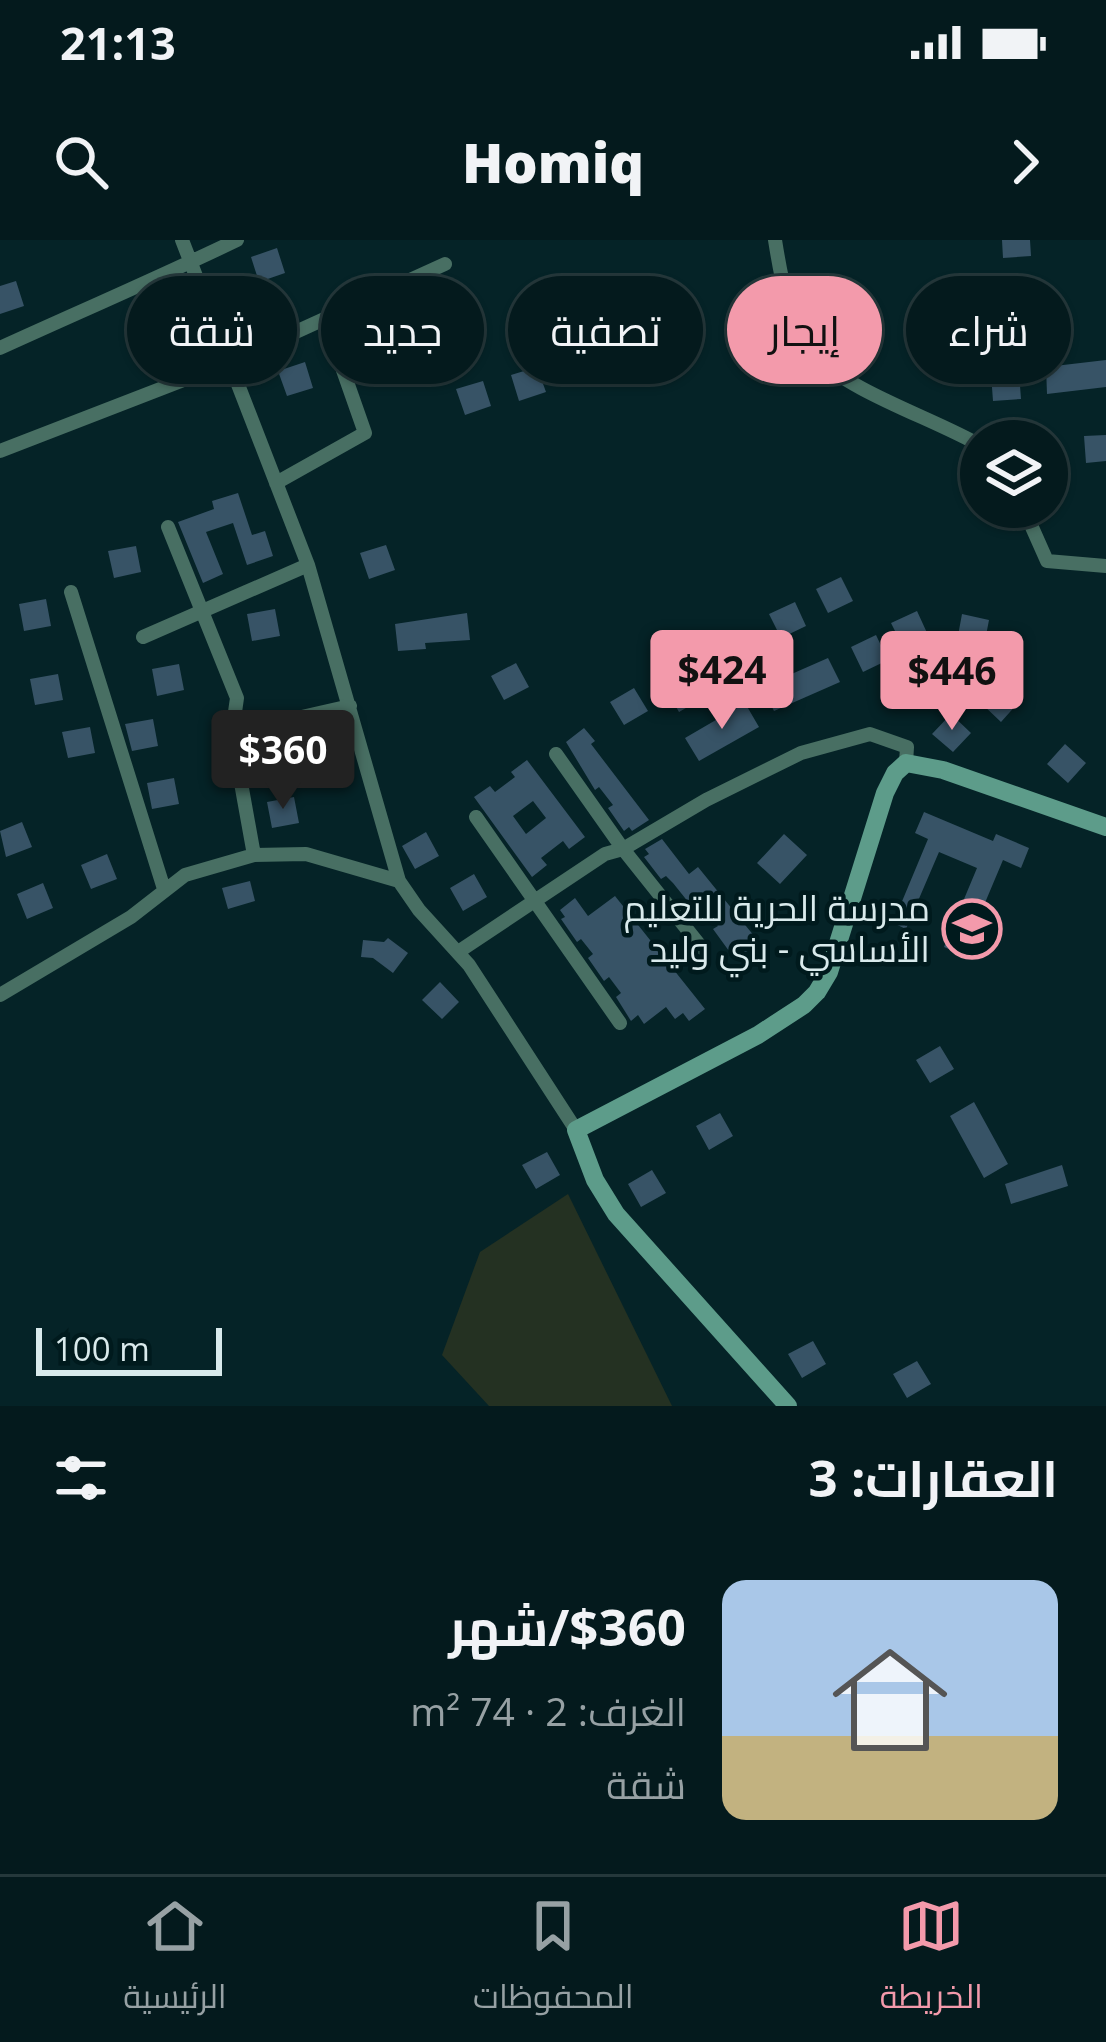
<!DOCTYPE html>
<html lang="ar">
<meta charset="utf-8">
<style>
:root{--surface:#041a1d;--page:#12272a;--text:#f1f3f6;--muted:#97a1a4;--line:#25383b;--accent:#f39aab}
body{margin:0;font-family:"Open Sans",Cairo,sans-serif;background:var(--page);color:var(--text);direction:rtl;height:100vh;display:flex;flex-direction:column;font-size:45px;white-space:nowrap}
*{box-sizing:border-box;margin:0}
p{font-size:39px;color:var(--muted)}
.icon{flex:none;width:66px;height:66px;fill:none;stroke:currentColor;stroke-width:2;stroke-linecap:round;stroke-linejoin:round}
.map{position:relative;height:1166px;overflow:hidden;direction:ltr}
.details{display:flex;flex-direction:column;background:var(--surface);flex:1}
.details>*{flex:none}
.banner{position:absolute;left:36px;top:36px;width:1035px;height:108px;direction:rtl;display:flex;gap:24px}
.controls{position:absolute;left:960px;top:180px;display:grid;gap:24px}
.controls a{display:grid;place-items:center;width:108px;height:108px;border-radius:50%;background:var(--surface);box-shadow:0 3px 9px #0004,0 0 0 3px var(--line);font-size:60px}
.scale{position:absolute;left:36px;bottom:30px;width:186px;box-sizing:border-box;padding-left:12px;border:6px solid #d9eaec;border-top:0;font-size:33px;line-height:42px;white-space:nowrap;color:#d9eaec;-webkit-text-stroke:9px #001a1d;paint-order:stroke}
.price{position:absolute;translate:-50% -102px;padding:0 27px;border-radius:12px;background:var(--accent);color:#111;font-size:39px;line-height:78px;filter:drop-shadow(0 3px 6px #0008)}
.price::after{content:'';position:absolute;left:50%;top:72px;width:36px;height:27px;margin-left:-18px;background:inherit;clip-path:polygon(0 0,100% 0,50% 100%)}
.price.active{background:#222;color:#fff}
ul{padding:0;list-style:none}
li{display:flex;align-items:center;gap:36px;height:300px;padding:0 48px}
li+li{border-top:3px solid var(--line)}
li span{display:grid;place-items:center;flex:none;width:336px;height:240px;border-radius:24px;color:#555}
li>.icon{margin-inline-start:auto}
span .icon{width:144px;height:144px;fill:#fffc;stroke-width:1}
li b{font-size:51px}
h2{display:flex;justify-content:space-between;align-items:center;height:144px;padding:0 48px;font-size:51px}
.chip{padding:0 42px;border-radius:54px;background:var(--surface);box-shadow:0 3px 9px #0004,0 0 0 3px var(--line);font-size:42px;line-height:108px}
.chip.active{background:var(--accent);color:#111}
.status{display:flex;justify-content:space-between;align-items:center;height:84px;padding:0 60px;background:var(--surface);direction:ltr}
.status svg{height:33px;fill:currentColor}
header{display:flex;justify-content:space-between;align-items:center;height:156px;padding:0 48px;background:var(--surface);font-size:54px;font-weight:800}
.dock{display:flex;justify-content:space-around;align-items:center;height:168px;border-top:3px solid var(--line);background:var(--surface);font-size:33px;color:var(--muted)}
.dock a{display:grid;justify-items:center;gap:6px}
.dock .active{color:var(--accent)}
.map>svg:first-child{display:block}
.green{fill:#243122}
.building{fill:#375366;fill-rule:evenodd}
.lines{fill:none;stroke-linecap:round;stroke-linejoin:round}
.street{stroke:#486f63;stroke-width:14}
.secondary{stroke:#5d9c8a;stroke-width:18}
.labels{text-anchor:middle;stroke-width:9;stroke-linejoin:round;paint-order:stroke}
.poi-label{font-size:36px;fill:#d9eaec;stroke:#001a1d;text-anchor:end}
</style>
<div class="status"><b>21:13</b><svg viewBox="0 0 49 12"><path d="M0 12V9h3v3zM5 12V6h3v6zM10 12V3h3v9zM15 12V0h3v12zM26 1h20v11H26zM47 4h2v5h-2z"/></svg></div>
<header><svg class="icon" aria-label="forward" viewBox="0 0 24 24"><path d="M9 5l7 7-7 7"/></svg>Homiq<svg class="icon" aria-label="search" viewBox="0 0 24 24"><circle cx="10" cy="10" r="6"/><path d="M15 15l6 6"/></svg></header>
<div class="map">
<svg width="1106" height="1166" viewBox="0 0 1106 1166">
<rect width="100%" height="100%" fill="#052327"/>
<path class="green" d="M568,954L672,1166H489L442,1115L480,1012Z"/>
<path class="building" d="M1002,0H1030L1031,16L1003,18Z
M277,8L285,33L259,42L251,17Z
M16,41L24,66L0,74V46Z
M407,66L416,91L350,115L341,90Z
M1106,120V147L1047,154L1046,127Z
M305,122L313,148L287,156L278,131Z
M537,127L546,152L519,161L511,135Z
M1019,132L1021,159L993,161L991,134Z
M483,141L491,166L465,175L456,149Z
M1106,195V221L1086,223L1084,196Z
M238,253L252,295L265,291L273,316L247,325L233,283L206,292L223,334L203,343L178,282L214,269L212,261Z
M386,305L395,330L369,339L360,313Z
M136,306L141,332L114,338L108,311Z
M841,337L853,361L828,373L816,349Z
M46,359L51,386L24,391L19,364Z
M795,362L806,386L781,398L769,374Z
M275,369L280,396L252,401L247,374Z
M917,371L928,395L903,407L891,383Z
M467,373L470,400L425,403L426,409L398,411L395,384Z
M962,374L989,380L984,406L957,401Z
M876,395L888,420L863,432L851,407Z
M828,418L840,442L774,471L762,447Z
M516,423L529,447L504,460L491,436Z
M179,424L184,450L157,456L152,429Z
M58,434L63,460L35,465L30,439Z
M689,435L703,458L679,472L666,449Z
M999,443L1019,462L1001,482L981,463Z
M634,448L648,471L624,485L610,462Z
M745,463L759,487L699,521L685,498Z
M951,474L971,493L953,512L932,494Z
M153,479L158,506L132,511L125,484Z
M90,487L95,513L68,518L62,492Z
M584,488L595,501L591,504L649,580L632,591L629,587L624,591L608,568L613,565L599,547L595,550L566,502Z
M1065,504L1086,523L1068,543L1047,524Z
M527,520L585,597L569,609L563,601L541,618L547,625L532,637L474,557L490,546L495,552L515,537L511,532ZM533,561L546,578L526,594L513,576Z
M174,538L179,564L152,569L147,543Z
M294,557L299,583L272,588L267,562Z
M924,572L993,601L996,594L1029,608L1021,628L1003,620L963,715L944,707L977,628L939,612L906,689L893,683L928,599L915,593Z
M22,582L32,607L6,617L0,591Z
M426,592L439,616L415,629L402,606Z
M784,594L807,615L780,644L757,623Z
M662,599L689,634L698,627L759,702L743,714L737,706L729,711L713,689L718,686L704,668L697,673L673,643L666,636L661,639L644,617L649,614L645,609Z
M107,614L117,639L91,649L81,625Z
M474,634L487,657L463,671L450,648Z
M250,641L255,661L228,669L222,648Z
M43,643L53,668L27,679L17,654Z
M615,656L705,769L689,781L683,773L675,779L666,767L644,784L638,775L631,781L616,757L621,753L609,737L604,741L588,718L593,714L581,699L577,702L561,679L565,677L560,670L575,658L588,676Z
M388,698L408,713L393,733L373,718L361,717L363,700L384,702Z
M440,742L459,762L442,779L422,760Z
M940,806L954,829L930,843L916,820Z
M974,862L1008,924L984,938L950,876Z
M720,873L733,896L709,910L696,886Z
M547,912L560,935L536,949L522,925Z
M1062,925L1068,946L1011,964L1005,944Z
M652,930L666,953L641,967L628,944Z
M813,1101L826,1124L802,1138L788,1114Z
M917,1121L931,1144L907,1158L893,1134Z"/>
<g class="lines">
<path class="street" d="M182,0L308,325L399,641
M775,0C781,38 789,86 815,115C849,152 935,179 981,206
M0,108C79,72 158,38 237,0
M0,211L230,122L445,24
M276,243L365,193L325,79
M1023,267L1047,321L1106,326
M168,287L237,458L232,493L254,615
M71,352L164,649
M143,397L308,325
M232,493L350,466
M556,514L623,609L702,708
M476,577L620,783
M458,712L605,614L623,609L706,560L801,513L870,494L907,507L906,523
M0,755L131,677L185,635L254,615L306,614L399,641L419,670L469,725L576,890"/>
<path class="secondary" d="M788,1166L616,974L595,940L576,890L758,795L804,765L817,752L829,732L885,553L895,533L906,523L943,530L1106,587"/>
</g>
<defs>
<g id="school-ring" transform="scale(3)"><circle r="9.5" fill="#001a1d" stroke="#f39aab" stroke-width="1.5"/><path d="M0-5L7-2L0 1L-7-2ZM-4 1L0 2.5L4 1V4Q0 6-4 4Z" fill="#f39aab"/></g>
</defs>
<g fill-rule="evenodd">
<use href="#school-ring" x="972" y="689"/>
</g>
<g class="labels">
<g class="poi-label">
<text x="930" y="681">مدرسة الحرية للتعليم<tspan x="930" dy="41">الأساسي - بني وليد</tspan></text>
</g>
</g>
</svg>
<div class="controls">
<a><svg class="icon" aria-label="layers" viewBox="0 0 24 24"><path d="M12 4l9 5-9 5-9-5zM3 14l9 5 9-5"/></svg></a>
</div>
<div class="scale">100 m</div>
<b class="price" style="left:722px;top:492px">$424</b>
<b class="price" style="left:952px;top:493px">$446</b>
<b class="price active" style="left:283px;top:572px">$360</b>
<div class="banner">
<a class="chip">شراء</a>
<a class="chip active">إيجار</a>
<a class="chip">تصفية</a>
<a class="chip">جديد</a>
<a class="chip">شقة</a>
</div>
</div>
<section class="details">
<h2>العقارات: 3<svg class="icon" aria-label="filters" viewBox="0 0 24 24"><path d="M4 7h16M4 17h16"/><circle cx="9" cy="7" r="2"/><circle cx="15" cy="17" r="2"/></svg></h2>
<ul>
<li><span style="background:linear-gradient(#a9c7e8 65%,#c2b280 0)"><svg class="icon" aria-label="home" viewBox="0 0 24 24"><path d="M3 11l9-7 9 7M6 9v11h12V9"/></svg></span><div><b>$360/شهر</b><p>الغرف: 2 · 74 m²</p><p>شقة</p></div></li>
</ul>
</section>
<nav class="dock">
<a class="active"><svg class="icon" aria-label="map" viewBox="0 0 24 24"><path d="M3 6l6-2 6 2 6-2v14l-6 2-6-2-6 2zM9 4v14M15 6v14"/></svg>الخريطة</a>
<a><svg class="icon" aria-label="saved" viewBox="0 0 24 24"><path d="M7 4h10v16l-5-4-5 4z"/></svg>المحفوظات</a>
<a><svg class="icon" aria-label="home" viewBox="0 0 24 24"><path d="M3 11l9-7 9 7M6 9v11h12V9"/></svg>الرئيسية</a>
</nav>
